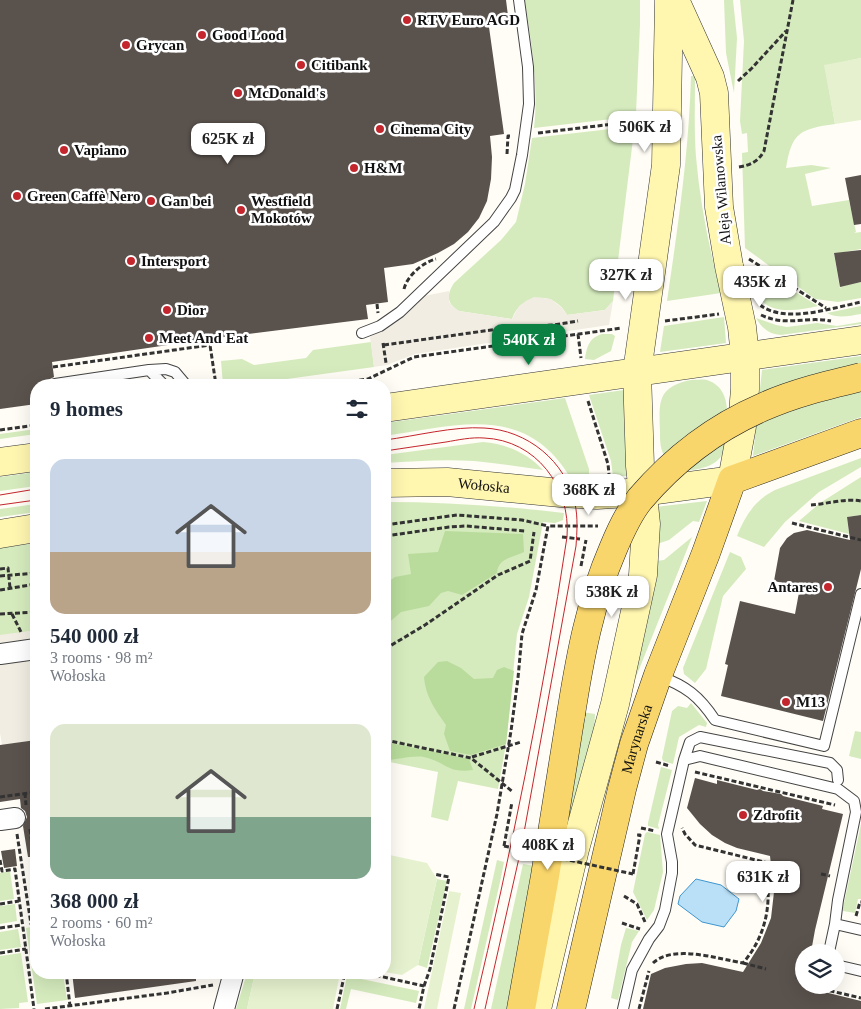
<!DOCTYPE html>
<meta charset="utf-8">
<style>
:root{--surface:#fff;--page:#f2f2f3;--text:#1f2937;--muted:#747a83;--accent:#0b8043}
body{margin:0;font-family:Georgia,serif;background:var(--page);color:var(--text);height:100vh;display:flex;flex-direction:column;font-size:19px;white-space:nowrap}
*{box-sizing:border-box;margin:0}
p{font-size:16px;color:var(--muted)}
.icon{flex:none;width:28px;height:28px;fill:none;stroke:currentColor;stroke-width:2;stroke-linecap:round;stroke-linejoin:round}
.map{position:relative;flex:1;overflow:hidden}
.sheet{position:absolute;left:30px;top:379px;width:361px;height:600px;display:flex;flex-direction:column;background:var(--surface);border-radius:20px;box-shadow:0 5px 20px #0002}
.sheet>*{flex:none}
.controls{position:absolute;left:795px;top:944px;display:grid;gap:10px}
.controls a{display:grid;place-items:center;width:50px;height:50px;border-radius:50%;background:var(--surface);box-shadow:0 5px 20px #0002;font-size:25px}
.price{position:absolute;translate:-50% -42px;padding:0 11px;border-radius:10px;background:#fff;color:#222;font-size:16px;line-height:32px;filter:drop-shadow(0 1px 2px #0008)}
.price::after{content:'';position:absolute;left:50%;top:30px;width:15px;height:11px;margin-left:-8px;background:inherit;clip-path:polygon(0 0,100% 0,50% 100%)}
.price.selected{background:var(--accent);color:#fff}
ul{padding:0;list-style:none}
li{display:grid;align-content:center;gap:10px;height:265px;padding:0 20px}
li span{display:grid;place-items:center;height:155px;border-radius:15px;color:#555}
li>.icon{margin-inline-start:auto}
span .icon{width:90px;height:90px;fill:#fffc;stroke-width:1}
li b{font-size:21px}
h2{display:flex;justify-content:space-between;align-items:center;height:60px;padding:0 20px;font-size:21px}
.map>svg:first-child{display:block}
.green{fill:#d5ebbd}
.forest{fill:#b9dc9c}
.pitch{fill:#e6f2cf}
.plaza{fill:#f1ede2}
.water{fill:#b9e0f7;stroke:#3f96cf}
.building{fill:#5a524d}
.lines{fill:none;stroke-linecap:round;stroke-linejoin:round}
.service-casing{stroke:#444;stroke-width:12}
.minor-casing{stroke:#444;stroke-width:22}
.secondary-casing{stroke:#333;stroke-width:29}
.primary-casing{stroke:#222;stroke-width:29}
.path{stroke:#333;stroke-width:3;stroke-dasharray:5 2.5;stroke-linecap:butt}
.service{stroke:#fff;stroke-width:10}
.minor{stroke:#fff;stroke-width:20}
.secondary{stroke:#fff6b0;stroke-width:28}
.primary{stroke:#f9d66b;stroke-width:28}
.tram{stroke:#c4262e;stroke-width:1}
.primary-bridge-casing{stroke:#222;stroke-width:29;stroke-linecap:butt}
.path-bridge{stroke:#333;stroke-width:3;stroke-dasharray:5 2.5;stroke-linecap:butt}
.primary-bridge{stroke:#f9d66b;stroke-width:28}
.poi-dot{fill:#c4262e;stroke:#fff;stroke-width:2}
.labels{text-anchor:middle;stroke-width:5;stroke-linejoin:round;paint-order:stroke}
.poi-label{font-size:15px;font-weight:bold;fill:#111;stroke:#fff;text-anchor:start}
.street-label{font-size:15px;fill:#111;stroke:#fff}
</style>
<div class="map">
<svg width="861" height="1009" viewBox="0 0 861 1009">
<rect width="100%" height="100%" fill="#fffdf5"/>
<path class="green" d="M525,0H640V25L636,113L629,117L534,128C539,85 531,43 525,0Z
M724,0H733L737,38L734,93L726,53Z
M740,0H861V58L825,66L835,124C800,129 792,132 786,168L811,165L831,168L805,174L812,206L849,200L856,232L854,233L861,232V249L834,254L840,289L841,286L861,282V298L838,302L815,299L745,248L742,153L748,152L747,133L742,134L740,121L744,41Z
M691,76H695C695,103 694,130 696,157C700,203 709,248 721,293L667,301C678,226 689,152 691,76Z
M628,127L634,131L613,301L605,310L567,315C554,290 521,293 512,319L459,311C447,304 446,295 454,283L501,240L516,222L525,184L532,138Z
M750,268L763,272L818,306C800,310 773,315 760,299C754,291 753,278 750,268Z
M861,306V314C849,316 838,319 827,313Z
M724,317L726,343L660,352L664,326Z
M756,318L776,325L787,327L817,323L837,326L861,322V324L781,335C768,334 762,328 756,318Z
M602,334H612L615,336L611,351L594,360L585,359C587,346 589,338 602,334Z
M371,342L374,367L244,385H223L221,361L242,359L254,365L306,358L313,350Z
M861,356V417L753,456L762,370Z
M691,380C696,380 702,379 707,380C728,387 728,408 727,426C727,434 727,446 723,453C716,467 700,469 686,471C680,467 671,464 666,458C660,451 660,441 660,432C659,402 657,387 691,380Z
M624,390L630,476H613L611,461L589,395Z
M565,398L589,469V476L568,474C523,403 454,426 385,436V423Z
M36,429V434L0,439V434Z
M483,442C506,444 527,453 543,470C520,467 497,463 474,461C444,459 415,461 385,463V455Z
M861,458V467L819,492L785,522L764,547L737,536C745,516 755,500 775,490Z
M36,472V486L0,491V477Z
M861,477V515L847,517L849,534L799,521L820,503Z
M707,501L699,522L693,521L669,540L657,544L655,507Z
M385,502C445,502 504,506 564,513L563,520L555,523L543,522L529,597L517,634L506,744L498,789L458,781L448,821L431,817L438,772L385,761Z
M36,504V512L0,517V509Z
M692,537L636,677L633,676L656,561L664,560Z
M36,543V642L0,648V548Z
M730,552L741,557L746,569L723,596L706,669L695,683L684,674L683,668Z
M691,703L707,723L706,727L699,725L679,737L673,764L663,761L662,758L672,711L678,706L687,708Z
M582,712L595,714L594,735L558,866Z
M855,731L861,732V759L849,756Z
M661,767L672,770L658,825L659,829L648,826V823Z
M861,824V899H858L855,913L843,911V908Z
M647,832L660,835L663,872L654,910L647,920L633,892L645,834Z
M497,860L504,862L500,882L471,1009H464Z
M523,864L535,866L522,938L507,1009H491Z
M10,871L14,899L0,901V873Z
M437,879L447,881L427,968L418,965Z
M15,904L17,921L0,924V906Z
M36,926V972L63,973L67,1000L37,1004L26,928Z
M626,928L639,931L632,942L618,1000L611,998L621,945Z
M18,929L21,947L0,950V932Z
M21,953L28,1002L19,1003V1008L0,1009V956Z
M247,973H255L247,1009H236Z
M347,976L419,991L416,1003L351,989L346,1009H340Z"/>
<path class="forest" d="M445,531L523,534L524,552C513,558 498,557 497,573L462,595L448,591L441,593L429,606L401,612L385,626V584L395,577L411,574L408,554L438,552Z
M447,661L461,668L474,679L493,678L497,670L504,667L514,671L506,744L471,755L450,751L444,734L446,725C435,710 425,695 424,677L438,662Z
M385,742L469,759L473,770C448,774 446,762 424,757C413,755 397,760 385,760Z"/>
<path class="pitch" d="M861,58V120L835,124L824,65Z
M385,854L427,863L437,879L418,965L402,975L385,972Z
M449,891L461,893L437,1009H424Z
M255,973H340L333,1009H247Z"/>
<path class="plaza" d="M449,291V302L453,307L459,311L512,319L519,306L526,301L534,297L551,299L561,307L567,315L605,310L613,301L609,325L415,354L387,365L374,367L370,337L396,322L424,296Z
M36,630V740L2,745L0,733V635Z"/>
<path class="water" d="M696,879L721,885L739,899L736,911L724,927L702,922L678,904L680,896Z"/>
<path class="building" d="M0,0H506L508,16L488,20L504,134L490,136L492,157L491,179L487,201L479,218L468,232L454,244L438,253L413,264L384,268L388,302L366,305L368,319L216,338L52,362L54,377L50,379L48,385H36V404L0,409Z
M861,175V224L854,225L845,178Z
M861,250V282L840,287L834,253Z
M861,515V569L823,721L721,696L728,665L725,664L740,601L795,614L800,587L774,581L780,548L787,538L794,533L807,530L850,540L847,517Z
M36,740V857H28L23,826L27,817L25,811L21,808L20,799L0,802V745Z
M695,778L717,784V780L757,790L760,789L763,791L781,794L783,796L823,806L822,809L843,814L815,930L811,952H804V987L861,1001V1009H643L651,974L665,968L686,964L702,963L743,972L761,943L771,918L774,892L770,856L737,848L725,843L712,835L700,824L687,808Z
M15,849L17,866L4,868L1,851Z
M72,972H196V981L75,998Z"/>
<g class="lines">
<g class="service-casing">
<path id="service" d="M362,333L380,326L400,312L494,222L511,198L515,190L522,155L529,104L528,67L519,0
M149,370L164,385
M55,384L149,370L166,369L175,372L186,385
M659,676C686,686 699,696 715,720L824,746L861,594
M684,760L690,742L700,737L830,763L837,770L838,780
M829,952L835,924L861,930
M836,965L861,971
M623,1009L632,970L649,939L659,926L665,910L672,873V862L667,834L684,760L700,756L838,789L854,801L856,812L838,900L835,924"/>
</g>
<g class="minor-casing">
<path id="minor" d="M0,654L36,649
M0,820L15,818
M224,1009L234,972"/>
</g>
<g class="secondary-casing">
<g id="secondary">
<path d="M385,408L861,340"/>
<path d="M0,462L36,457"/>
<path id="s1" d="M385,483L447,482L561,493L597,495L643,492L732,480L742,426L745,389V356L742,327L729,266L719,207L714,93L710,77L675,0"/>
<path d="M0,534L36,528"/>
<path d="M537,1009L575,849L615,704L643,575L646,524L640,466L637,372L666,165L669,0"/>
</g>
</g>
<g class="primary-casing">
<g id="primary">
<path d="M521,1009L545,876L571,714"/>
<path id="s2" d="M571,1009L622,789L634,744L658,675L706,553L732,480L861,433"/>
</g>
</g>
<path class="path" d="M738,81L752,68L786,31
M538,133L639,121
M507,154L508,136H512
M739,167C750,165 758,162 764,151L793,0
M749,259L826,308
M404,289C407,276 423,262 436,259
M377,304L378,313
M760,305C785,324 832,308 861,302
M761,315C787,327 805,316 831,321
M665,321L719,314
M513,327L528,358
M578,334L581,358
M212,339L210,345L216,385
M383,343L386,363
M384,345L513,327L553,325L578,321
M53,367L210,345
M322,385L368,379L414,357L622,328
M588,401L608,464L609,474
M0,430L36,425
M811,505C827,504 845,498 861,501
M792,523L861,540
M385,525L457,515L522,520L548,526
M385,536L449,527L466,526L525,531
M562,537L580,539
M581,566L586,540
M0,569L8,568L10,588
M0,576L36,573
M0,590L36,584
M0,614L36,612
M12,614L21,632
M32,630L35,612
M385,649L425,625L498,575L530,561L534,532
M385,740L471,758L513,792
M472,757L521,742
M656,762L670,766
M695,772L835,805
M25,793L26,805
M0,797L36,792
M641,828L655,831
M30,829L36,878
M17,834L31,924H36
M504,846L512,802
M0,860L2,871L15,869L34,1009
M764,862L790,870
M633,874L640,835H636
M821,874L830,876
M624,896L637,904L645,922
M0,904L19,901
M856,916L860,902H861
M622,923L640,929
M0,928L22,925
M0,953L26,949
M653,963C673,944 719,959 743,963C768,934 773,898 764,862L695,845L685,834L682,828
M743,963L766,969
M66,972L70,1006
M361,972L424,986L419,1009
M796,977L804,979
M817,985L818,988L861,998
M424,986L430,969L449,877L434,874
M45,1009L167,993L213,985
M337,1009L345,972
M454,1009L497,814L511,731L518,678L522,634L536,590L548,526H598
M639,1009L649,971"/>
<use href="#service" class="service"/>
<use href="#minor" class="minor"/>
<use href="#secondary" class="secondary"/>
<use href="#primary" class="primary"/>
<path class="tram" d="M385,440C416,436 454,426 484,428C527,430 566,461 575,504C578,517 577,532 576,546L521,849L485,1009
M385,451C405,448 425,445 446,442C458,440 471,437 484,438C536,440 571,487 567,537C543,696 511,853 474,1009
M0,495L36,489
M0,505L36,500"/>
<g class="primary-bridge-casing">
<path id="primary-bridge" d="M571,714C580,657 590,602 613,549C620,532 628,514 640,499C675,458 714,428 763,407C794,393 828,385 861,377"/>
</g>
<path class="path-bridge" d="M504,846L633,874"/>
<use href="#primary-bridge" class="primary-bridge"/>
</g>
<g class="poi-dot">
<circle cx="407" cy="20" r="5"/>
<circle cx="202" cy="35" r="5"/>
<circle cx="126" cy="45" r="5"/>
<circle cx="301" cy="65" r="5"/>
<circle cx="238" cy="93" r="5"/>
<circle cx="380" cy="129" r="5"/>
<circle cx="64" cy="150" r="5"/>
<circle cx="354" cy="168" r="5"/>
<circle cx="17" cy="196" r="5"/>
<circle cx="151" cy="201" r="5"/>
<circle cx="241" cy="210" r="5"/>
<circle cx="131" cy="261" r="5"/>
<circle cx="167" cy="310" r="5"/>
<circle cx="149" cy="338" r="5"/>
<circle cx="828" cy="587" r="5"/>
<circle cx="786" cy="702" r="5"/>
<circle cx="743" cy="815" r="5"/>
</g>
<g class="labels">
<g class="poi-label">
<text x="417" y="25">RTV Euro AGD</text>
<text x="212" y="40">Good Lood</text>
<text x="136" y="50">Grycan</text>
<text x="311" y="70">Citibank</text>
<text x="248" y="98">McDonald's</text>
<text x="390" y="134">Cinema City</text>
<text x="74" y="155">Vapiano</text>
<text x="364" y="173">H&amp;M</text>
<text x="27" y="201">Green Caffè Nero</text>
<text x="161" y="206">Gan bei</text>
<text x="251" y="206">Westfield<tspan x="251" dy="17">Mokotów</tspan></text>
<text x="141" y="266">Intersport</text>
<text x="177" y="315">Dior</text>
<text x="159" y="343">Meet And Eat</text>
<text x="818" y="592" text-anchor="end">Antares</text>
<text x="796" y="707">M13</text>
<text x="753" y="820">Zdrofit</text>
</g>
<g class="street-label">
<text transform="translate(721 190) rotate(-95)" y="5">Aleja Wilanowska</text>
<text dy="5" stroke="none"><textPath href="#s1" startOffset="99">Wołoska</textPath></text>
<text dy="5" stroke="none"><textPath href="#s2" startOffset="278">Marynarska</textPath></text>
</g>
</g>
</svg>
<div class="controls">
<a><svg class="icon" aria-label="layers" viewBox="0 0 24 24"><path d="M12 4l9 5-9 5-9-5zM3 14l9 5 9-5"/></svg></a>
</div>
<b class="price" style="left:645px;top:153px">506K zł</b>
<b class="price" style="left:228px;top:165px">625K zł</b>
<b class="price" style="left:626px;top:301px">327K zł</b>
<b class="price" style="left:760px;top:308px">435K zł</b>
<b class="price selected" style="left:529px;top:366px">540K zł</b>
<b class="price" style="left:589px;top:516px">368K zł</b>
<b class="price" style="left:612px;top:618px">538K zł</b>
<b class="price" style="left:548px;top:871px">408K zł</b>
<b class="price" style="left:763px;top:903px">631K zł</b>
<section class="sheet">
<h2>9 homes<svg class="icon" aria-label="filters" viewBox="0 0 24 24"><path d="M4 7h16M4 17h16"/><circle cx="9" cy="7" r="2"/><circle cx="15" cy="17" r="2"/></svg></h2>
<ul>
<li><span style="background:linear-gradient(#c9d6e8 60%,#b9a48a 0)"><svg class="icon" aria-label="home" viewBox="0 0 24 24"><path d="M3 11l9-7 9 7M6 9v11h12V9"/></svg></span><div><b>540 000 zł</b><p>3 rooms · 98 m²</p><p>Wołoska</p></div></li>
<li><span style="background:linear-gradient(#dfe7d0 60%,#7fa58c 0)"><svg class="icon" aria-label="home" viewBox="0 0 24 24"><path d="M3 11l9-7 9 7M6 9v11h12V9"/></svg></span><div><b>368 000 zł</b><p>2 rooms · 60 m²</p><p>Wołoska</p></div></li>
</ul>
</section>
</div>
